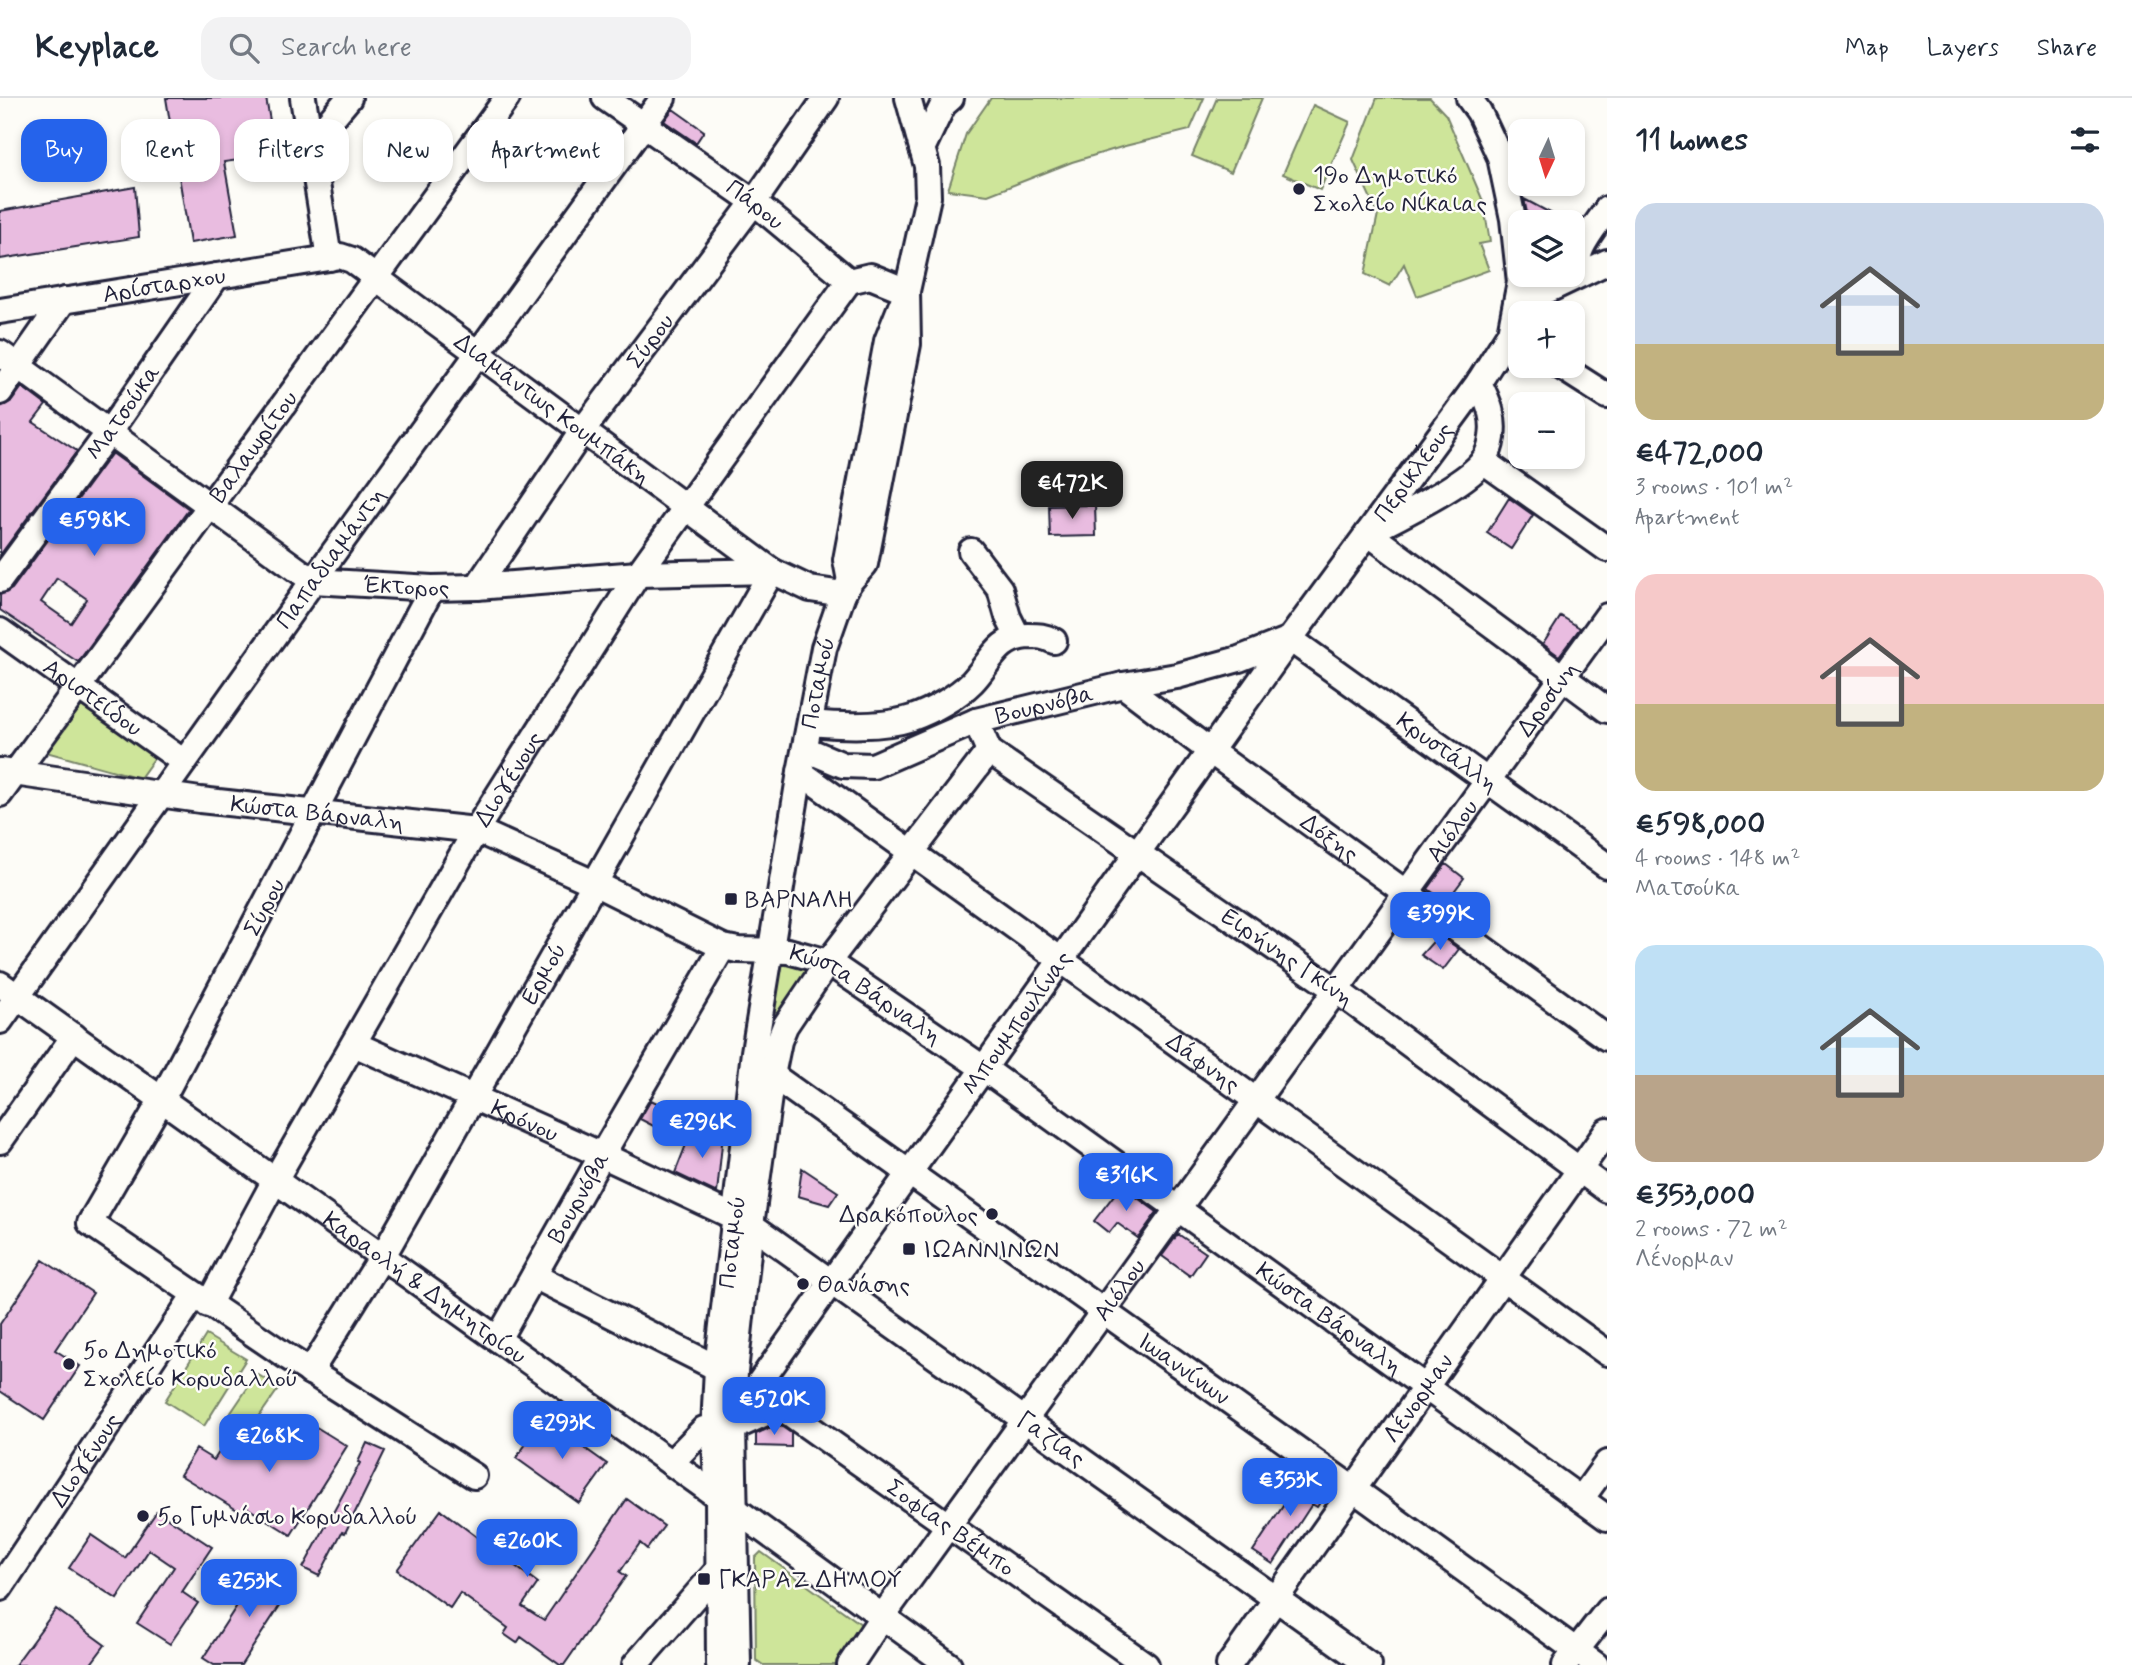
<!DOCTYPE html>
<meta charset="utf-8">
<style>
:root{--surface:#fff;--page:#f2f2f3;--text:#1f2937;--muted:#747a83;--line:#e0e1e3;--accent:#2563eb}
body{margin:0;font-family:Mynerve,sans-serif;background:var(--page);color:var(--text);height:100vh;display:flex;flex-direction:column;font-size:26px;white-space:nowrap}
*{box-sizing:border-box;margin:0}
p{font-size:23px;color:var(--muted)}
.icon{flex:none;width:38px;height:38px;fill:none;stroke:currentColor;stroke-width:2;stroke-linecap:round;stroke-linejoin:round}
.map{position:relative;flex:1;overflow:hidden}
.side{display:flex;flex-direction:column;background:var(--surface);width:525px}
.side>*{flex:none}
.guide{position:absolute;left:21px;top:21px;width:665px;height:63px;display:flex;gap:14px}
.needle{width:46px;rotate:184deg}
.controls{position:absolute;left:1508px;top:21px;display:grid;gap:14px}
.controls a{display:grid;place-items:center;width:77px;height:77px;border-radius:14px;background:var(--surface);box-shadow:0 4px 10px #0003;font-size:35px}
.price{position:absolute;translate:-50% -60px;padding:0 16px;border-radius:14px;background:var(--accent);color:#fff;font-size:23px;line-height:46px;filter:drop-shadow(0 2px 4px #0008)}
.price::after{content:'';position:absolute;left:50%;top:42px;width:21px;height:16px;margin-left:-10px;background:inherit;clip-path:polygon(0 0,100% 0,50% 100%)}
.price.active{background:#222;color:#fff}
ul{padding:0;list-style:none}
li{display:grid;align-content:center;gap:14px;height:371px;padding:0 28px}
li span{display:grid;place-items:center;height:217px;border-radius:21px;color:#555}
li>.icon{margin-inline-start:auto}
span .icon{width:126px;height:126px;fill:#fffc;stroke-width:1}
li b{font-size:30px}
h2{display:flex;justify-content:space-between;align-items:center;height:84px;padding:0 28px;font-size:30px}
.chip{padding:0 24px;border-radius:21px;background:var(--surface);box-shadow:0 4px 10px #0003;font-size:24px;line-height:63px}
.chip.active{background:var(--accent);color:#fff}
header{display:flex;align-items:center;gap:42px;box-sizing:border-box;height:98px;padding:0 35px;background:var(--surface);border-bottom:2px solid var(--line)}
header strong{font-size:33px}
nav{display:flex;gap:38px;margin-inline-start:auto;font-size:24px}
.search{width:490px;height:63px;background:var(--page);display:flex;align-items:center;gap:18px;box-sizing:border-box;padding:0 24px;border-radius:21px;color:var(--muted);font-size:26px}
main{display:flex;flex:1;min-height:0}
.map>svg:first-child{display:block}
.green{fill:#cee59a;stroke:#78846a;stroke-width:2}
.building{fill:#e9bce0;stroke:#22223b;stroke-width:2;fill-rule:evenodd}
.lines{fill:none;stroke-linecap:round;stroke-linejoin:round}
.minor-casing{stroke:#22223b;stroke-width:30}
.minor{stroke:#fdfcf7;stroke-width:24}
.poi-dot{fill:#22223b;stroke:#fdfcf7;stroke-width:2.5}
.labels{text-anchor:middle;stroke-width:5;stroke-linejoin:round;paint-order:stroke}
.poi-label{font-size:24px;fill:#22223b;stroke:#fdfcf7;text-anchor:start}
.street-label{font-size:24px;fill:#22223b;stroke:#fdfcf7}
</style>
<header>
<strong>Keyplace</strong>
<div class="search"><svg class="icon" aria-label="search" viewBox="0 0 24 24"><circle cx="10" cy="10" r="6"/><path d="M15 15l6 6"/></svg>Search here</div>
<nav><a>Map</a><a>Layers</a><a>Share</a></nav>
</header>
<main>
<div class="map">
<svg width="1607" height="1567" viewBox="0 0 1607 1567">
<rect width="100%" height="100%" fill="#fdfcf7"/>
<filter id="ink" filterUnits="userSpaceOnUse"><feTurbulence type="fractalNoise" baseFrequency=".0143" numOctaves="2"/><feDisplacementMap in="SourceGraphic" scale="14" xChannelSelector="R" yChannelSelector="G"/><feConvolveMatrix kernelMatrix="1 2 1 2 8 2 1 2 1" color-interpolation-filters="sRGB"/></filter>
<g filter="url(#ink)">
<path class="green" d="M991,0H1204L1190,32L1125,48L1072,64L988,97L948,92L966,36Z
M1217,0H1262L1231,74L1192,58Z
M1377,0H1430L1446,17L1483,103L1490,144L1479,146L1489,172L1417,198L1404,166L1390,188L1365,176L1378,116L1353,62Z
M1313,7L1350,24L1320,92L1283,76Z
M89,598L161,651L140,680L46,654Z
M780,864L803,867L806,878L776,922L771,924Z
M206,1237L246,1261L204,1328L165,1303Z
M257,1276L279,1290L249,1333L228,1319Z
M761,1454L865,1529L839,1567H763L756,1562L755,1460Z"/>
<path class="building" d="M166,0H266L276,57L224,64L237,137L190,145Z
M673,11L704,33L696,45L664,23Z
M135,89L139,139L0,161V113Z
M1524,101L1567,124H1529Z
M22,289L46,307L33,324L77,353L0,457V309L12,303Z
M112,355L189,411L78,564L0,512V497L12,491ZM57,480L87,501L71,525L41,504Z
M1509,400L1533,417L1511,451L1487,435Z
M1095,407L1096,438L1050,439L1049,408Z
M1561,518L1580,530L1559,558L1543,546Z
M1446,766L1464,780L1446,804L1428,791Z
M1439,837L1459,851L1443,872L1421,857Z
M651,1002L675,1014L665,1034L640,1021Z
M691,1034L723,1036L717,1095L675,1075Z
M802,1070L838,1094L829,1107L798,1098Z
M1121,1088L1157,1114L1138,1140L1117,1125L1109,1135L1094,1123Z
M1178,1136L1206,1155L1190,1178L1162,1158Z
M43,1162L93,1195L55,1252L80,1268L44,1322L0,1293V1226Z
M300,1319L347,1348L291,1437L246,1409L242,1415L180,1377L196,1351L214,1362L233,1332L276,1358Z
M544,1321L607,1366L579,1405L516,1360Z
M778,1326L791,1335V1349L756,1348V1336Z
M367,1345L385,1353L345,1435L342,1434L319,1478L303,1470L360,1365L358,1364Z
M1305,1375L1329,1392L1317,1409L1312,1406L1273,1466L1253,1453Z
M627,1401L664,1428L647,1451L640,1445L620,1474L626,1478L564,1567H560L521,1539L517,1545L504,1536L508,1530L460,1495L450,1510L397,1472L441,1412L538,1485L522,1508L544,1522Z
M157,1413L212,1449L182,1494L198,1505L170,1546L137,1525L174,1469L149,1452L117,1501L69,1470L91,1437L125,1460Z
M264,1466L294,1486L241,1567H214L203,1560Z
M56,1511L105,1547L90,1567H15Z"/>
<g class="lines">
<g class="minor-casing">
<g id="minor">
<path d="M303,0L329,160"/>
<path id="s1" d="M605,0L754,104L849,183"/>
<path d="M310,46L349,0"/>
<path d="M922,51L943,7L951,0"/>
<path d="M1577,177C1573,152 1594,131 1607,111"/>
<path d="M849,183L870,178L907,193"/>
<path d="M1519,197H1538L1607,164"/>
<path id="s2" d="M0,213L329,160L340,158L352,162L772,473"/>
<path id="s3" d="M0,255L313,483L432,490L477,489L638,476L772,473L810,491L843,496"/>
<path d="M1560,268L1607,298"/>
<path d="M1479,284C1483,294 1489,304 1491,315C1495,330 1492,350 1484,362C1468,386 1395,420 1368,435L1607,612"/>
<path d="M0,294L64,202"/>
<path d="M1483,363L1607,451"/>
<path d="M971,453L1000,491L1008,519L1018,539"/>
<path id="s4" d="M0,482L109,334L217,178"/>
<path d="M850,483L846,462L887,243L907,193L928,99L927,68L908,0"/>
<path id="s5" d="M477,489L583,332L754,104L826,0"/>
<path d="M432,490L162,1001L90,1125L289,1260L474,1378"/>
<path id="s6" d="M0,533L184,664"/>
<path id="s7" d="M1290,541L1607,768"/>
<path id="s8" d="M1123,587L1210,653L1607,940"/>
<path id="s9" d="M976,623L989,653L1336,892L1607,1092"/>
<path d="M810,625C842,628 881,630 912,620C932,613 957,599 972,584C991,564 997,540 1028,538C1039,538 1044,538 1054,543"/>
<path id="s10" d="M805,651L843,667L873,668L976,623L1123,587L1177,578L1239,561L1290,541"/>
<path id="s11" d="M0,673L200,702L476,732L596,786L723,849L738,852L788,853L828,864L983,970L1607,1420"/>
<path id="s12" d="M800,674L1607,1255"/>
<path id="s13" d="M0,696L507,0"/>
<path id="s14" d="M0,886L699,1385L949,1567"/>
<path id="s15" d="M0,923L313,483L663,0"/>
<path id="s16" d="M354,946L602,1057L751,1127L1369,1567"/>
<path id="s17" d="M772,977L1353,1391L1596,1567"/>
<path d="M0,1043L74,938"/>
<path d="M534,1178L717,1270"/>
<path id="s18" d="M208,1207L275,1082L476,732L638,476L849,183"/>
<path id="s19" d="M498,1241L602,1057L723,849"/>
<path id="s20" d="M310,1274L388,1149L772,473"/>
<path id="s21" d="M755,1291L1290,541L1479,284L1510,235L1520,184L1513,121L1500,59L1479,14L1469,0"/>
<path id="s22" d="M755,1291L1146,1567"/>
<path d="M733,1330L781,1308"/>
<path d="M671,1365L704,1331"/>
<path d="M1581,1401L1607,1365"/>
<path id="s23" d="M0,1490L194,1198"/>
<path d="M635,1567L718,1472"/>
<path id="s24" d="M719,1567L718,1399L714,1329L717,1270L754,954L800,674L824,550L843,496L850,483L865,466L908,246L907,193"/>
<path d="M738,1567L733,1330L735,1274L751,1127L772,977L779,943L785,928L828,864L989,653"/>
<path id="s25" d="M850,1567L882,1519L1607,518"/>
<path id="s26" d="M1229,1567L1607,1033"/>
<path d="M1565,1567L1607,1513"/>
</g>
</g>
<use href="#minor" class="minor"/>
</g>
</g>
<g class="poi-dot">
<circle cx="1299" cy="91" r="7"/>
<rect x="724" y="794" width="14" height="14" rx="3.5"/>
<circle cx="992" cy="1116" r="7"/>
<rect x="902" y="1144" width="14" height="14" rx="3.5"/>
<circle cx="803" cy="1186" r="7"/>
<circle cx="69" cy="1266" r="7"/>
<circle cx="143" cy="1418" r="7"/>
<rect x="697" y="1474" width="14" height="14" rx="3.5"/>
</g>
<g class="labels">
<g class="poi-label">
<text x="1313" y="85">19ο Δημοτικό<tspan x="1313" dy="28">Σχολείο Νίκαιας</tspan></text>
<text x="745" y="809">ΒΑΡΝΑΛΗ</text>
<text x="978" y="1124" text-anchor="end">Δρακόπουλος</text>
<text x="923" y="1159">ΙΩΑΝΝΙΝΩΝ</text>
<text x="817" y="1194">Θανάσης</text>
<text x="83" y="1260">5ο Δημοτικό<tspan x="83" dy="28">Σχολείο Κορυδαλλού</tspan></text>
<text x="157" y="1426">5ο Γυμνάσιο Κορυδαλλού</text>
<text x="718" y="1489">ΓΚΑΡΑΖ ΔΗΜΟΥ</text>
</g>
<g class="street-label">
<text dy="8" stroke="none"><textPath href="#s1" startOffset="184">Πάρου</textPath></text>
<text dy="8" stroke="none"><textPath href="#s2" startOffset="166">Αρίσταρχου</textPath></text>
<text dy="8" stroke="none"><textPath href="#s5" startOffset="301">Σύρου</textPath></text>
<text dy="8" stroke="none"><textPath href="#s2" startOffset="607">Διαμάντως Κουμπάκη</textPath></text>
<text dy="8" stroke="none"><textPath href="#s4" startOffset="208">Ματσούκα</textPath></text>
<text dy="8" stroke="none"><textPath href="#s13" startOffset="430">Βαλαωρίτου</textPath></text>
<text dy="8" stroke="none"><textPath href="#s21" startOffset="1129">Περικλέους</textPath></text>
<text dy="8" stroke="none"><textPath href="#s15" startOffset="569">Παπαδιαμάντη</textPath></text>
<text dy="8" stroke="none"><textPath href="#s3" startOffset="481">Έκτορος</textPath></text>
<text dy="8" stroke="none"><textPath href="#s24" startOffset="990">Ποταμού</textPath></text>
<text dy="8" stroke="none"><textPath href="#s6" startOffset="114">Αριστείδου</textPath></text>
<text dy="8" stroke="none"><textPath href="#s25" startOffset="1192">Δροσίνη</textPath></text>
<text dy="8" stroke="none"><textPath href="#s10" startOffset="254">Βουρνόβα</textPath></text>
<text dy="8" stroke="none"><textPath href="#s7" startOffset="194">Κρυστάλλη</textPath></text>
<text dy="8" stroke="none"><textPath href="#s18" startOffset="606">Διογένους</textPath></text>
<text dy="8" stroke="none"><textPath href="#s11" startOffset="320">Κώστα Βάρναλη</textPath></text>
<text dy="8" stroke="none"><textPath href="#s25" startOffset="1029">Αιόλου</textPath></text>
<text dy="8" stroke="none"><textPath href="#s8" startOffset="257">Δόξης</textPath></text>
<text transform="translate(264 809) rotate(-62)" y="8">Σύρου</text>
<text dy="8" stroke="none"><textPath href="#s9" startOffset="396">Ειρήνης Γκίνη</textPath></text>
<text dy="8" stroke="none"><textPath href="#s20" startOffset="462">Ερμού</textPath></text>
<text dy="8" stroke="none"><textPath href="#s11" startOffset="908">Κώστα Βάρναλη</textPath></text>
<text dy="8" stroke="none"><textPath href="#s21" startOffset="450">Μπουμπουλίνας</textPath></text>
<text dy="8" stroke="none"><textPath href="#s12" startOffset="497">Δάφνης</textPath></text>
<text dy="8" stroke="none"><textPath href="#s16" startOffset="187">Κρόνου</textPath></text>
<text dy="8" stroke="none"><textPath href="#s19" startOffset="163">Βουρνόβα</textPath></text>
<text dy="8" stroke="none"><textPath href="#s24" startOffset="424">Ποταμού</textPath></text>
<text dy="8" stroke="none"><textPath href="#s14" startOffset="522">Καραολή &amp; Δημητρίου</textPath></text>
<text dy="8" stroke="none"><textPath href="#s25" startOffset="462">Αιόλου</textPath></text>
<text dy="8" stroke="none"><textPath href="#s11" startOffset="1475">Κώστα Βάρναλη</textPath></text>
<text dy="8" stroke="none"><textPath href="#s17" startOffset="506">Ιωαννίνων</textPath></text>
<text dy="8" stroke="none"><textPath href="#s26" startOffset="327">Λένορμαν</textPath></text>
<text dy="8" stroke="none"><textPath href="#s16" startOffset="805">Γαζίας</textPath></text>
<text dy="8" stroke="none"><textPath href="#s23" startOffset="154">Διογένους</textPath></text>
<text dy="8" stroke="none"><textPath href="#s22" startOffset="240">Σοφίας Βέμπο</textPath></text>
</g>
</g>
</svg>
<div class="controls">
<a><svg class="needle" viewBox="-14 -14 28 28"><path d="M0-13l5 13h-10z" fill="#e53935"/><path d="M0 13l5-13h-10z" fill="#747a83"/></svg></a>
<a><svg class="icon" aria-label="layers" viewBox="0 0 24 24"><path d="M12 4l9 5-9 5-9-5zM3 14l9 5 9-5"/></svg></a>
<a>+</a>
<a>−</a>
</div>
<b class="price active" style="left:1072px;top:423px">€472K</b>
<b class="price" style="left:94px;top:460px">€598K</b>
<b class="price" style="left:1440px;top:854px">€399K</b>
<b class="price" style="left:702px;top:1062px">€296K</b>
<b class="price" style="left:1126px;top:1115px">€316K</b>
<b class="price" style="left:774px;top:1339px">€520K</b>
<b class="price" style="left:562px;top:1363px">€293K</b>
<b class="price" style="left:269px;top:1376px">€268K</b>
<b class="price" style="left:1290px;top:1420px">€353K</b>
<b class="price" style="left:527px;top:1481px">€260K</b>
<b class="price" style="left:249px;top:1521px">€253K</b>
<div class="guide">
<a class="chip active">Buy</a>
<a class="chip">Rent</a>
<a class="chip">Filters</a>
<a class="chip">New</a>
<a class="chip">Apartment</a>
</div>
</div>
<section class="side">
<h2>11 homes<svg class="icon" aria-label="filters" viewBox="0 0 24 24"><path d="M4 7h16M4 17h16"/><circle cx="9" cy="7" r="2"/><circle cx="15" cy="17" r="2"/></svg></h2>
<ul>
<li><span style="background:linear-gradient(#c9d6e8 65%,#c2b280 0)"><svg class="icon" aria-label="home" viewBox="0 0 24 24"><path d="M3 11l9-7 9 7M6 9v11h12V9"/></svg></span><div><b>€472,000</b><p>3 rooms · 101 m²</p><p>Apartment</p></div></li>
<li><span style="background:linear-gradient(#f6c9c9 60%,#c2b280 0)"><svg class="icon" aria-label="home" viewBox="0 0 24 24"><path d="M3 11l9-7 9 7M6 9v11h12V9"/></svg></span><div><b>€598,000</b><p>4 rooms · 148 m²</p><p>Ματσούκα</p></div></li>
<li><span style="background:linear-gradient(#bfe0f5 60%,#b9a48a 0)"><svg class="icon" aria-label="home" viewBox="0 0 24 24"><path d="M3 11l9-7 9 7M6 9v11h12V9"/></svg></span><div><b>€353,000</b><p>2 rooms · 72 m²</p><p>Λένορμαν</p></div></li>
</ul>
</section>
</main>
